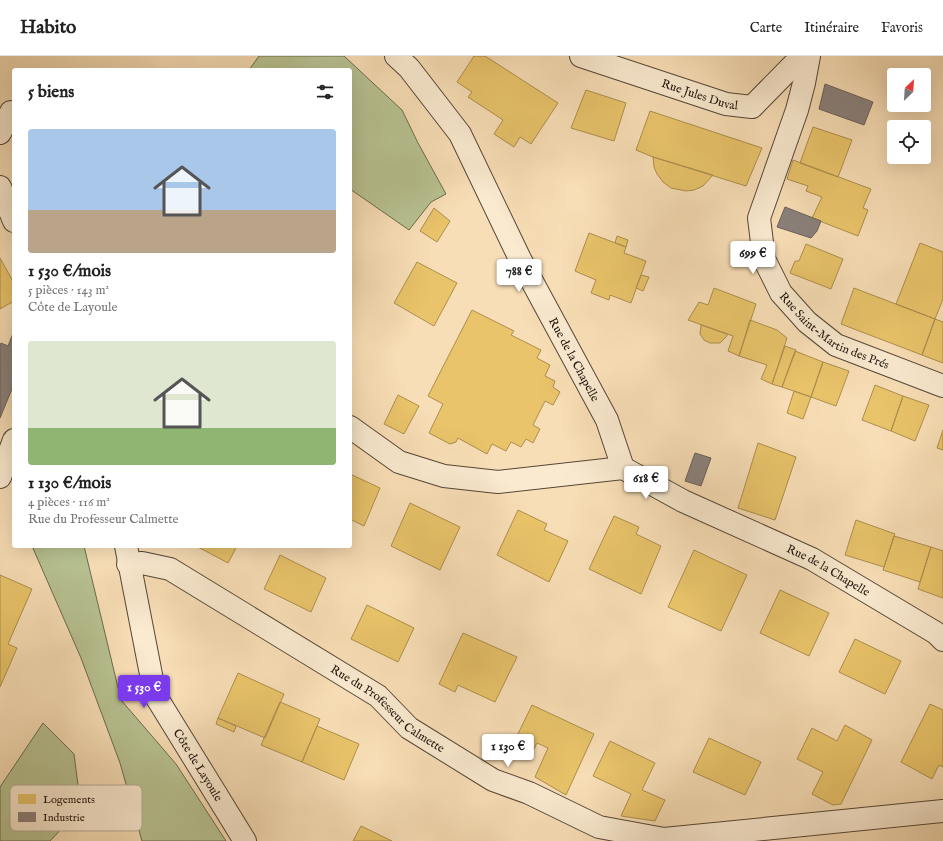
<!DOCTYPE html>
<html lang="fr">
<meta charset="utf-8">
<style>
:root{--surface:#fff;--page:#f6f6f6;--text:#222;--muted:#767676;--line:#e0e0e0;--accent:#7c3aed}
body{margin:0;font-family:"IM FELL English",serif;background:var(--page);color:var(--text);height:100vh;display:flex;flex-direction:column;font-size:15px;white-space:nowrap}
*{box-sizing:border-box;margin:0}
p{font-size:13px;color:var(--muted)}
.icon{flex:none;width:22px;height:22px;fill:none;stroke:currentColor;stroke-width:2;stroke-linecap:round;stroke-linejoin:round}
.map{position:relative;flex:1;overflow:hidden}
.side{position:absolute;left:12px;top:12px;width:340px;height:480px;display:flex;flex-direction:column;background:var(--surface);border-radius:4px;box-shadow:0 4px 16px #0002}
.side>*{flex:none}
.needle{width:26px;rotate:25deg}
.buttons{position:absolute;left:887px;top:12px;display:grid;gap:8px}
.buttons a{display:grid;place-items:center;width:44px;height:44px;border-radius:4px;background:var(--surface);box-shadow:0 4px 16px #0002;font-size:20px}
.price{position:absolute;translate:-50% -34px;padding:0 9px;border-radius:4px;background:#fff;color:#222;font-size:13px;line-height:26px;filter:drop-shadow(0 1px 2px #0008)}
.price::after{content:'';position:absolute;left:50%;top:24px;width:12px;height:9px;margin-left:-6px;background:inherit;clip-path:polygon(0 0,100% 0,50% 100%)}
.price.current{background:var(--accent);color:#fff}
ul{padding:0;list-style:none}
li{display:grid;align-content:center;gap:8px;height:212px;padding:0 16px}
li span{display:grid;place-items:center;height:124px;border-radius:4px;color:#555}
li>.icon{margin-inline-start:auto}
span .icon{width:72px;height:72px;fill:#fffc;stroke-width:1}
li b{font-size:17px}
h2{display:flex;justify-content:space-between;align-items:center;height:48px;padding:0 16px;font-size:17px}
header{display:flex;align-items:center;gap:24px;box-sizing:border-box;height:56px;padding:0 20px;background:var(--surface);border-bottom:1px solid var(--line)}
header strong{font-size:19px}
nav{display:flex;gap:22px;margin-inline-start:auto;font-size:14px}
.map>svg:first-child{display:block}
.green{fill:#b8c292;stroke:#6c6b4f}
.homes{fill:#e9c46a;stroke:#ac8f4e}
.industry{fill:#8a817c;stroke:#6a605a}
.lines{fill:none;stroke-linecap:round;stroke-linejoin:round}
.minor-casing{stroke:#554636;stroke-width:24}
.minor{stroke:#faead0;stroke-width:22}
.labels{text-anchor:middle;stroke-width:4;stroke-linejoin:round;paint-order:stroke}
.street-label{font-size:12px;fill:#1f140c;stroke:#faead0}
.key{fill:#faead0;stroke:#b8aa95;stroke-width:1}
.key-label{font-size:11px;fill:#1f140c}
</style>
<header>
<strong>Habito</strong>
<nav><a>Carte</a><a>Itinéraire</a><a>Favoris</a></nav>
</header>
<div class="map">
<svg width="943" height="785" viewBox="0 0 943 785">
<rect width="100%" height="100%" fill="#f8deb6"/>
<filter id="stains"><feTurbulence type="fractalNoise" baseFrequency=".005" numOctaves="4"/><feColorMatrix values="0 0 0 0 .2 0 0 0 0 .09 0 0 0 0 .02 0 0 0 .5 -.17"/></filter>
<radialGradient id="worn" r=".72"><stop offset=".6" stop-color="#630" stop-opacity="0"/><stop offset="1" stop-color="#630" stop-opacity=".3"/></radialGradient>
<path class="green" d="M259,0H344L402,54L418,87L446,138L431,146L409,174L350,133V14H249Z
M32,490H84L121,644L176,708L226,785H142L120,707L81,602Z
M43,667L74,698L81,752L50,785H0V731Z"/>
<path class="homes" d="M474,0H485L558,47L531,88L520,81L514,91L494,78L503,64L468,41L472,36L457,26Z
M586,34L626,47L614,85L571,72Z
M650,55L762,92L746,130L653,101L636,94Z
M813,71L852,84L838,121L800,107Z
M653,101L713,119L703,130L694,134L686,135L671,132L663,126L657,118L654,111Z
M793,104L871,133L863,152L868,154L858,180L812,162L822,141L806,135L808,130L787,123Z
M434,152L450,165L437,186L420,175Z
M589,177L626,191L624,197L646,205L631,247L610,239L609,244L591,237L596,224L575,215Z
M617,180L628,184L626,191L615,187Z
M920,187L943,196V243L935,263L896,248Z
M806,188L843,203L831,233L790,217L795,205H799Z
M0,202L14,227V245L0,253Z
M417,206L457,227L434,270L394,247Z
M641,219L649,221L643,235L636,232Z
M714,232L756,248L739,300L728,295L733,280L688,264L699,246L708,249Z
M854,232L935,263L922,299L841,268Z
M472,254L514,275L511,279L541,294L537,302L550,309L545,320L555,325L553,331L560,336L553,349L545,345L533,369L540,373L533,387L526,383L521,391L511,386L506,395L492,388L487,398L458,382L456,386L450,388L429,377L443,348L428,340Z
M935,263L943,266V307L922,299Z
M750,264L777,274L787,282L772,328L761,323L767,309L739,300Z
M701,269L727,278V280L720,287H710L704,284L700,278Z
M785,290L796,294L782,331L772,328Z
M795,295L823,306L811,341L782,331Z
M823,306L849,315L836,350L811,341Z
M875,329L903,340L891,375L862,364Z
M794,335L811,341L803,363L787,357Z
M398,339L419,350L404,378L384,368Z
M903,340L929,349L915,385L891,375Z
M943,374V394L937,392Z
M758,387L796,401L775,464L738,452Z
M350,418L380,432L364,470L350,463Z
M410,447L460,471L440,514L391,490Z
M518,454L547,468L544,474L568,485L549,526L497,499Z
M614,460L639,471L636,478L661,490L641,538L589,513Z
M856,464L895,478L884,511L845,499Z
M894,480L931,491L920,526L883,514Z
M196,490H237L228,507Z
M931,491L943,495V542L918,533Z
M694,494L747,519L721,575L668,551Z
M280,499L326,522L311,556L264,533Z
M0,519L32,533L8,588L17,592L0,631Z
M780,534L829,557L809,600L760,577Z
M367,549L414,572L398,606L351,583Z
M463,577L517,601L495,646L458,629L455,636L439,628Z
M855,583L901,605L885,638L839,616Z
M238,617L284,638L265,682L218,662Z
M280,646L320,663L302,706L261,689Z
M930,648L943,654V711L939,709L932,723L901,706Z
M532,649L594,678L566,739L535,721L548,692L537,687L534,693L515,684Z
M218,662L236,670L234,676L216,668Z
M845,669L872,684L841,748L833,749L812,738L823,716L797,703L812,672L837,685Z
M317,670L359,688L344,724L302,706Z
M709,682L761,706L745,739L693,716Z
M610,685L655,707L642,734L665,744L655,765L621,760L631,738L593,720Z
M361,770L392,785H353Z"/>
<path class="industry" d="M825,28L873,46L864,69L819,53Z
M785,151L821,165L817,175L811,182L777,171Z
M14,275V328L0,362V289L1,287L8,290Z
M695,397L711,402L701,430L685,425Z"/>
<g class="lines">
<g class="minor-casing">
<g id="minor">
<path id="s1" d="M396,0L409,12L460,78L520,203L607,364L623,412"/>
<path id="s2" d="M581,0L726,48L752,51L802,0"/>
<path id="s3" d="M809,0L804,27L797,54L759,162L764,203L781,237L807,266L836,289L943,330"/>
<path d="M0,77L11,56"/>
<path d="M0,131L14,165"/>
<path id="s4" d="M350,371L399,406L444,420L498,426L623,412L683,445L812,503L936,577L943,584"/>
<path d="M0,421L14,384"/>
<path id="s5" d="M126,490L155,639L245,785"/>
<path id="s6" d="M128,508L142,507L170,513L378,640L409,672L493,724L529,737L599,771L664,783L943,755"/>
</g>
</g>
<use href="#minor" class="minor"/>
</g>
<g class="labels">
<g class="street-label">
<text dy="4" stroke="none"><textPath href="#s2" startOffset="125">Rue Jules Duval</textPath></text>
<text dy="4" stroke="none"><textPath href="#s3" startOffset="316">Rue Saint-Martin des Prés</textPath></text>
<text dy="4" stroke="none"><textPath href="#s1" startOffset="354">Rue de la Chapelle</textPath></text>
<text dy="4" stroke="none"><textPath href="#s4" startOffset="517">Rue de la Chapelle</textPath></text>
<text dy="4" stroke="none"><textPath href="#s6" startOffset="302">Rue du Professeur Calmette</textPath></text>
<text dy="4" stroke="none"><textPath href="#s5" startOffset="234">Côte de Layoule</textPath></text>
</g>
</g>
<rect x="10" y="729" width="132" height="46" rx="6" class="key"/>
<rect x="18" y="738" width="18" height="10" fill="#e9c46a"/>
<rect x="18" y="756" width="18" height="10" fill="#8a817c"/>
<g class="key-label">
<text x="43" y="747">Logements</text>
<text x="43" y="765">Industrie</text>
</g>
<rect width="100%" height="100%" filter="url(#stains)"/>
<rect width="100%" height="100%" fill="url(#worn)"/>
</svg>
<div class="buttons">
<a><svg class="needle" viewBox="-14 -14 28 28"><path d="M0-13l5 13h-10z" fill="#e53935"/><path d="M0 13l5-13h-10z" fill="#767676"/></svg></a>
<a><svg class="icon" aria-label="locate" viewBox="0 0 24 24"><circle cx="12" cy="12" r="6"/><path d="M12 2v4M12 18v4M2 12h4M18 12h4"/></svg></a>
</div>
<b class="price" style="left:753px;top:219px">699 €</b>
<b class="price" style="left:519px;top:237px">788 €</b>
<b class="price" style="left:646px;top:444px">618 €</b>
<b class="price current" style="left:144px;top:653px">1 530 €</b>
<b class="price" style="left:508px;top:712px">1 130 €</b>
<section class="side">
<h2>5 biens<svg class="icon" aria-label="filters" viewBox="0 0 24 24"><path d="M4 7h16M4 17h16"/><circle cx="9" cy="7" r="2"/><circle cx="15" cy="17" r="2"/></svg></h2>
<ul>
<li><span style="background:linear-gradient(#a9c7e8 65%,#b9a48a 0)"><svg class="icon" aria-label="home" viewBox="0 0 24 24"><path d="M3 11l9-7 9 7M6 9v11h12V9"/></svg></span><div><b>1 530 €/mois</b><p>5 pièces · 143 m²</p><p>Côte de Layoule</p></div></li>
<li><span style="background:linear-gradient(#dfe7d0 70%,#8fb573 0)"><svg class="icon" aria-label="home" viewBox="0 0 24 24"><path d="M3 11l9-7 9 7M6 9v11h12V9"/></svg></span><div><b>1 130 €/mois</b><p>4 pièces · 116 m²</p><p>Rue du Professeur Calmette</p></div></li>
</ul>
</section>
</div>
